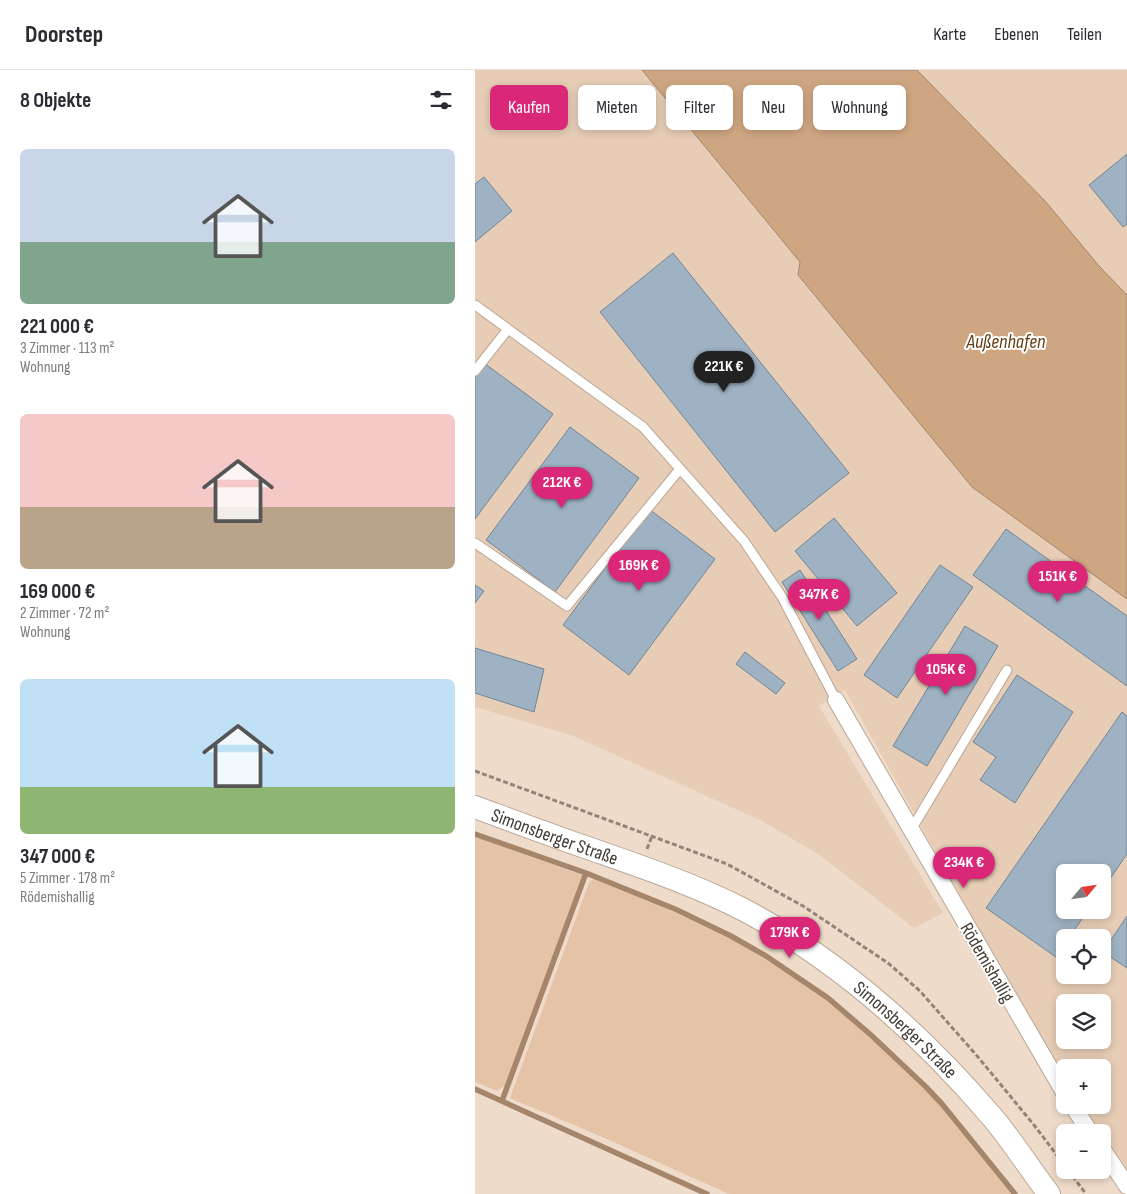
<!DOCTYPE html>
<html lang="de">
<meta charset="utf-8">
<style>
:root{--surface:#fff;--page:#f2f2f3;--text:#2b2b33;--muted:#7c7c81;--line:#e1e1e2;--accent:#db2777}
body{margin:0;font-family:"Sofia Sans Condensed",sans-serif;background:var(--page);color:var(--text);height:100vh;display:flex;flex-direction:column;font-size:19px;white-space:nowrap}
*{box-sizing:border-box;margin:0}
p{font-size:16px;color:var(--muted)}
.icon{flex:none;width:28px;height:28px;fill:none;stroke:currentColor;stroke-width:2;stroke-linecap:round;stroke-linejoin:round}
.map{position:relative;flex:1;overflow:hidden}
.details{display:flex;flex-direction:column;background:var(--surface);width:475px}
.details>*{flex:none}
.top-card{position:absolute;left:15px;top:15px;width:475px;height:45px;display:flex;gap:10px}
.needle{width:32px;rotate:61deg}
.fabs{position:absolute;left:581px;top:794px;display:grid;gap:10px}
.fabs a{display:grid;place-items:center;width:55px;height:55px;border-radius:8px;background:var(--surface);box-shadow:0 2px 8px #0003;font-size:25px}
.price{position:absolute;translate:-50% -42px;padding:0 11px;border-radius:18px;background:var(--accent);color:#fff;font-size:16px;line-height:32px;filter:drop-shadow(0 1px 2px #0008)}
.price::after{content:'';position:absolute;left:50%;top:30px;width:15px;height:11px;margin-left:-8px;background:inherit;clip-path:polygon(0 0,100% 0,50% 100%)}
.price.on{background:#222;color:#fff}
ul{padding:0;list-style:none}
li{display:grid;align-content:center;gap:10px;height:265px;padding:0 20px}
li span{display:grid;place-items:center;height:155px;border-radius:8px;color:#555}
li>.icon{margin-inline-start:auto}
span .icon{width:90px;height:90px;fill:#fffc;stroke-width:1}
li b{font-size:21px}
h2{display:flex;justify-content:space-between;align-items:center;height:60px;padding:0 20px;font-size:21px}
.chip{padding:0 18px;border-radius:8px;background:var(--surface);box-shadow:0 2px 8px #0003;font-size:18px;line-height:45px}
.chip.on{background:var(--accent);color:#fff}
header{display:flex;align-items:center;gap:30px;box-sizing:border-box;height:70px;padding:0 25px;background:var(--surface);border-bottom:1px solid var(--line)}
header strong{font-size:24px}
nav{display:flex;gap:28px;margin-inline-start:auto;font-size:18px}
main{display:flex;flex:1;min-height:0}
.map>svg:first-child{display:block}
.built{fill:#e7cdb6;fill-rule:evenodd}
.green{fill:#e4c3a7}
.water{fill:#cfa682;stroke:#a5866a}
.lines{fill:none;stroke-linecap:round;stroke-linejoin:round}
.stream{stroke:#a5866a;stroke-width:5.5}
.building{fill:#9eb2c3;stroke:#728595}
.service-casing{stroke:#b9a695;stroke-width:11}
.minor-casing{stroke:#b9a695;stroke-width:18}
.secondary-casing{stroke:#b9a695;stroke-width:24}
.path{stroke:#938579;stroke-width:3;stroke-dasharray:5 2.5;stroke-linecap:butt}
.service{stroke:#fff;stroke-width:9}
.minor{stroke:#fff;stroke-width:16}
.secondary{stroke:#fff;stroke-width:22}
.labels{text-anchor:middle;stroke-width:4;stroke-linejoin:round;paint-order:stroke}
.street-label{font-size:19px;fill:#423a33;stroke:#fff}
.water-label{font-size:20px;font-style:italic;fill:#653d13;stroke:#fff}
</style>
<header>
<strong>Doorstep</strong>
<nav><a>Karte</a><a>Ebenen</a><a>Teilen</a></nav>
</header>
<main>
<section class="details">
<h2>8 Objekte<svg class="icon" aria-label="filters" viewBox="0 0 24 24"><path d="M4 7h16M4 17h16"/><circle cx="9" cy="7" r="2"/><circle cx="15" cy="17" r="2"/></svg></h2>
<ul>
<li><span style="background:linear-gradient(#c9d6e8 60%,#7fa58c 0)"><svg class="icon" aria-label="home" viewBox="0 0 24 24"><path d="M3 11l9-7 9 7M6 9v11h12V9"/></svg></span><div><b>221 000 €</b><p>3 Zimmer · 113 m²</p><p>Wohnung</p></div></li>
<li><span style="background:linear-gradient(#f6c9c9 60%,#b9a48a 0)"><svg class="icon" aria-label="home" viewBox="0 0 24 24"><path d="M3 11l9-7 9 7M6 9v11h12V9"/></svg></span><div><b>169 000 €</b><p>2 Zimmer · 72 m²</p><p>Wohnung</p></div></li>
<li><span style="background:linear-gradient(#bfe0f5 70%,#8fb573 0)"><svg class="icon" aria-label="home" viewBox="0 0 24 24"><path d="M3 11l9-7 9 7M6 9v11h12V9"/></svg></span><div><b>347 000 €</b><p>5 Zimmer · 178 m²</p><p>Rödemishallig</p></div></li>
</ul>
</section>
<div class="map">
<svg width="652" height="1124" viewBox="0 0 652 1124">
<rect width="100%" height="100%" fill="#efdbc9"/>
<path class="built" d="M0,0H167L325,192L323,206L497,417L652,529V1108L628,1071V1062H622L604,1035H628V998H590V1013L370,620L344,636L468,843L439,858L343,784L287,751L96,665L0,637ZM590,802H628V840H590ZM590,868H628V905H590ZM590,932H628V970H590Z
M442,0H652V225L624,196L571,132Z"/>
<path class="green" d="M0,767L107,805L32,1014L22,1021L0,1012Z
M118,809L186,836L268,875L354,931L394,967L459,1029L536,1124H254L132,1069L35,1028L114,813Z"/>
<path class="water" d="M167,0H442L571,132L624,196L652,225V529L497,417L323,205L325,192Z"/>
<g class="lines">
<path class="stream" d="M0,764L111,803L200,839L256,866L291,886L353,928L396,965L451,1017L467,1034L540,1124
M0,1019L232,1124
M27,1031L111,803"/>
</g>
<path class="building" d="M652,84V154L648,157L614,115Z
M9,107L37,141L0,172V114Z
M198,183L374,403L300,462L125,242Z
M9,293L78,344L0,449V306Z
M95,357L164,408L80,522L11,470Z
M174,439L240,489L154,605L88,555Z
M359,448L422,523L382,556L320,481Z
M531,459L652,546V616L498,505Z
M465,495L498,517L422,628L389,605Z
M325,500L382,589L363,601L307,512Z
M0,515L9,521L0,533Z
M490,556L523,576L452,696L418,676Z
M0,578L69,599L59,642L0,623Z
M270,582L310,613L301,624L261,594Z
M542,605L598,642L540,733L505,710L521,687L498,672Z
M647,642L652,646V784L628,819V802H590V840H613L594,868H590V873L581,887L511,838Z
M652,846V898L628,882Z"/>
<g class="lines">
<g class="service-casing">
<path id="service" d="M0,235L168,357L269,471L307,527L361,630
M0,301L33,259
M0,473L92,536L205,399
M436,760L532,600"/>
</g>
<g class="minor-casing">
<path id="minor" d="M361,630L590,1024
M597,1035L615,1062
M628,1080L652,1116"/>
</g>
<g class="secondary-casing">
<g id="secondary">
<path id="s1" d="M0,737C38,751 75,765 113,778C167,797 221,815 271,841C366,892 448,966 518,1048C538,1072 555,1099 574,1124"/>
</g>
</g>
<path class="path" d="M0,701L252,794L328,836L413,893L445,921L503,987L559,1055L590,1096
M172,779L177,766
M593,1100L611,1124"/>
<use href="#service" class="service"/>
<use href="#minor" class="minor"/>
<use href="#secondary" class="secondary"/>
</g>
<g class="labels">
<g class="street-label">
<text dy="7" stroke="none"><textPath href="#s1" startOffset="85">Simonsberger Straße</textPath></text>
<text transform="translate(513 892) rotate(60)" y="7">Rödemishallig</text>
<text dy="7" stroke="none"><textPath href="#s1" startOffset="490">Simonsberger Straße</textPath></text>
</g>
<g class="water-label">
<text x="531" y="278">Außenhafen</text>
</g>
</g>
</svg>
<div class="fabs">
<a><svg class="needle" viewBox="-14 -14 28 28"><path d="M0-13l5 13h-10z" fill="#e53935"/><path d="M0 13l5-13h-10z" fill="#7c7c81"/></svg></a>
<a><svg class="icon" aria-label="locate" viewBox="0 0 24 24"><circle cx="12" cy="12" r="6"/><path d="M12 2v4M12 18v4M2 12h4M18 12h4"/></svg></a>
<a><svg class="icon" aria-label="layers" viewBox="0 0 24 24"><path d="M12 4l9 5-9 5-9-5zM3 14l9 5 9-5"/></svg></a>
<a>+</a>
<a>−</a>
</div>
<b class="price on" style="left:249px;top:323px">221K €</b>
<b class="price" style="left:87px;top:439px">212K €</b>
<b class="price" style="left:164px;top:522px">169K €</b>
<b class="price" style="left:583px;top:533px">151K €</b>
<b class="price" style="left:344px;top:551px">347K €</b>
<b class="price" style="left:471px;top:626px">105K €</b>
<b class="price" style="left:489px;top:819px">234K €</b>
<b class="price" style="left:315px;top:889px">179K €</b>
<div class="top-card">
<a class="chip on">Kaufen</a>
<a class="chip">Mieten</a>
<a class="chip">Filter</a>
<a class="chip">Neu</a>
<a class="chip">Wohnung</a>
</div>
</div>
</main>
